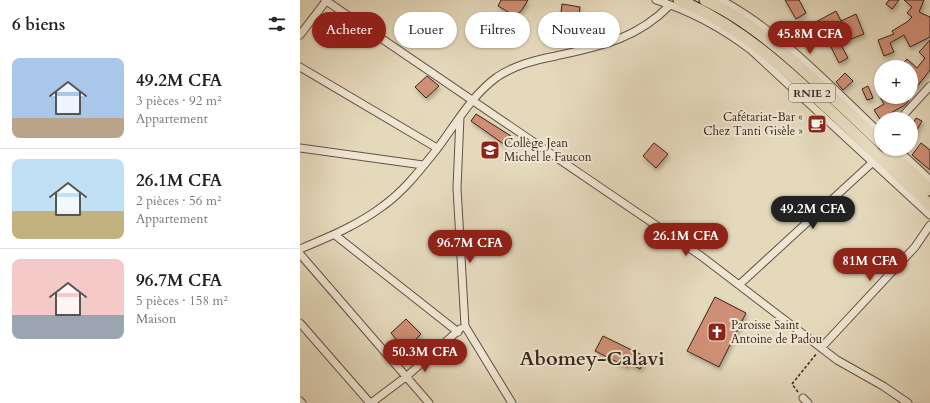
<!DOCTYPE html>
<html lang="fr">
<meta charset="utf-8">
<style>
:root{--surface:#fff;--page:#f6f6f6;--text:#222;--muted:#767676;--line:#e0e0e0;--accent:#8f2418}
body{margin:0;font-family:Cardo,serif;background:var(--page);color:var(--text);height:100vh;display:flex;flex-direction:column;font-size:15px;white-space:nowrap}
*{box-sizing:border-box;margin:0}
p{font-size:13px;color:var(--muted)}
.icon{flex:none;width:22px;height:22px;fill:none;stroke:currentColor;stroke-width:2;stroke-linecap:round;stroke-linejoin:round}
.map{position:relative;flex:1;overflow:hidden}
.details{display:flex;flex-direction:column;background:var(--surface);width:300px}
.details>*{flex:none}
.hud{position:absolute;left:12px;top:12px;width:380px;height:36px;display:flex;gap:8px}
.tools{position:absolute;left:574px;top:60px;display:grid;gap:8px}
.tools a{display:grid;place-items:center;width:44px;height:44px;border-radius:50%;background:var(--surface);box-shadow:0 1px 3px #0004;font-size:20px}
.price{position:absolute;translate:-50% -34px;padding:0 9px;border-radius:14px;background:var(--accent);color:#fff;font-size:13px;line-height:26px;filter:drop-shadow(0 1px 2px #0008)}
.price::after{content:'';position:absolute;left:50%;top:24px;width:12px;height:9px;margin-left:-6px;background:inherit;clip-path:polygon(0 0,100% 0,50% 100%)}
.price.active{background:#222;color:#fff}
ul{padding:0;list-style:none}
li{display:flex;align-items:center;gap:12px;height:100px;padding:0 12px}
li+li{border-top:1px solid var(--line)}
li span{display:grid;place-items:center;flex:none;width:112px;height:80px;border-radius:8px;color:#555}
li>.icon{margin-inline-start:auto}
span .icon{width:48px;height:48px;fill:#fffc;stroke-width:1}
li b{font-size:17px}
h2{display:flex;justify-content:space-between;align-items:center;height:48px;padding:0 12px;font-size:17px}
.chip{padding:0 14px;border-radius:18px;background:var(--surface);box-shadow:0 1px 3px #0004;font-size:14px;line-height:36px}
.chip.active{background:var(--accent);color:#fff}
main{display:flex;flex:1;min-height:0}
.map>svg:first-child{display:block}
.building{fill:#cf8f76;stroke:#382419;filter:url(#shadow)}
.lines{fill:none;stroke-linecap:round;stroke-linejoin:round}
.minor-casing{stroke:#635142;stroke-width:9}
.highway-casing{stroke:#382419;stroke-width:13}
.path{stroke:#382419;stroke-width:1.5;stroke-dasharray:3 2;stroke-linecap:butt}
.minor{stroke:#eee6d3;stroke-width:7}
.highway{stroke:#e5d9bc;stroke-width:11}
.labels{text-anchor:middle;stroke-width:4;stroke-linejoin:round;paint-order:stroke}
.shield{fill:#eee6d3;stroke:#6f5e51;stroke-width:1}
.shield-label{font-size:11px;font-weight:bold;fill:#382419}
.poi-label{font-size:12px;fill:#382419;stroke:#eee6d3;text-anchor:start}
.town-label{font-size:20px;font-weight:bold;fill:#382419;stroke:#eee6d3}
</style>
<main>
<section class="details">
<h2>6 biens<svg class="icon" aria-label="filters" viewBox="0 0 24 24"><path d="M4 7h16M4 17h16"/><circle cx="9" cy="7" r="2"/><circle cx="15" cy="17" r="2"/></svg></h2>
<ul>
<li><span style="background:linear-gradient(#a9c7e8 75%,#b9a48a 0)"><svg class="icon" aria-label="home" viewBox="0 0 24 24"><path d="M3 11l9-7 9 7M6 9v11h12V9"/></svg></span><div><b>49.2M CFA</b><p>3 pièces · 92 m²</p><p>Appartement</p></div></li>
<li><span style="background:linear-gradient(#bfe0f5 65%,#c2b280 0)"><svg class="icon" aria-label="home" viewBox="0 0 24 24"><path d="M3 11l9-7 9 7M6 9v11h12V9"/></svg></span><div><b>26.1M CFA</b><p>2 pièces · 56 m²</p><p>Appartement</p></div></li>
<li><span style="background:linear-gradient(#f6c9c9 70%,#9aa5b1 0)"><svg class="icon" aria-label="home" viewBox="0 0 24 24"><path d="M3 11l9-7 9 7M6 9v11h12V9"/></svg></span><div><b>96.7M CFA</b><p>5 pièces · 158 m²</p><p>Maison</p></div></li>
</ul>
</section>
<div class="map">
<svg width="630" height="403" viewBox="0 0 630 403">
<defs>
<filter id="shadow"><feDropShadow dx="1.5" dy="3" stdDeviation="2" flood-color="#0004"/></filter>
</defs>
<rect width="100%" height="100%" fill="#e5d9bc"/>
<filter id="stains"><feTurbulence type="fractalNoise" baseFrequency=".005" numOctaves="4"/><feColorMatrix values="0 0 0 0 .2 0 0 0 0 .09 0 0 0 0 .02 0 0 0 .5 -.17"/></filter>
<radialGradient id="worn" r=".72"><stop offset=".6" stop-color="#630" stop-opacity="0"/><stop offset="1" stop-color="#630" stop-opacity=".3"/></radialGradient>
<path class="building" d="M201,0H228L222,10L213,18L209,14L210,13L198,6Z
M485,0H499L506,13L496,19Z
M589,0H599L592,9L586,4Z
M604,0H624L619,12L630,17V37L610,47L604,35L590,43L594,52L584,56L578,40L594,34L592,31L607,22L612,17L607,13L612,7Z
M262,4L280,7L279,16L261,13Z
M536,11L541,21L556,14L564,34L540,43L548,58L539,63L529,43L526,44L521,30L518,31L514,23Z
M254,19L263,20L261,37L252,36Z
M630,40V70L616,88L611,85V67H600L607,59L617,68L625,58L619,52Z
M545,73L553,81L543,90L536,82Z
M127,76L139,86L126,98L115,87Z
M568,86L573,98L567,100L562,89Z
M580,97H606L609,100L605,105L580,119L574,110L584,104Z
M176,114L211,136L205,145L171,121Z
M616,118L622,121L611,140V127Z
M354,143L368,154L356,168L343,156Z
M621,143L630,150V170L612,155Z
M415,297L446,313L419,367L387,351Z
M106,319L121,334L114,341L120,348L111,357L91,333Z
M303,336L346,357L340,369L329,363L327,367L295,351Z"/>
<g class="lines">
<g class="minor-casing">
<path id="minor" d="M25,0L401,256L537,360L583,386L608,403
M356,0C391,11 422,28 451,50L630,215
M421,0C481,32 532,88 581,134
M0,35L26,1
M0,67L137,148
M160,117L157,188L165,326L212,403
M600,119L630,86
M0,148L123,165
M597,149L630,180
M35,235L158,332
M0,249C29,237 58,225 83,206C104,191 121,169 137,149C156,124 171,96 197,77C215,65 235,60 256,56C301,46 337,39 370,5
M0,254L129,403
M440,284L574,161
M0,323L70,403
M521,348L615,247L630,225
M503,398L508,403
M0,401L2,403
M71,403L107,376L160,329"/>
</g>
<g class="highway-casing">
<path id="highway" d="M379,0C440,26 487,70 535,115C567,145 598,175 630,205
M405,0C468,29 530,96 581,143
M587,149L630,190"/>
</g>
<path class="path" d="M498,392L492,384L517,353"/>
<use href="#minor" class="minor"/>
<use href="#highway" class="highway"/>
</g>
<defs>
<g id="cafe-square" transform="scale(1)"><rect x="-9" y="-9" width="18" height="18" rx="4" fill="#8f2418" stroke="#eee6d3"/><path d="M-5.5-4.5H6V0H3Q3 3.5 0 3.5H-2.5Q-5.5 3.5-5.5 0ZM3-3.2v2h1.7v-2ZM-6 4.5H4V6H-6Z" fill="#fff"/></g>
<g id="school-square" transform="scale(1)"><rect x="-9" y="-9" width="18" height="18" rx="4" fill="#8f2418" stroke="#eee6d3"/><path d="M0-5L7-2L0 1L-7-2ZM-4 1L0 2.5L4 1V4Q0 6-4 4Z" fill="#fff"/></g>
<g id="church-square" transform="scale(1)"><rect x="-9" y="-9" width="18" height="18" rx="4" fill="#8f2418" stroke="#eee6d3"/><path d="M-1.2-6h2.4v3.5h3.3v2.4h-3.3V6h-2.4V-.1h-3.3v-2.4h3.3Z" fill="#fff"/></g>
</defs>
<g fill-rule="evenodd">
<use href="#cafe-square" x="517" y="124"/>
<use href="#school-square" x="190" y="150"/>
<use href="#church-square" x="417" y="332"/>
</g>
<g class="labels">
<rect class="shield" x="489" y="84" width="46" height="18" rx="3"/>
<g class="shield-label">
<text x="512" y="97">RNIE 2</text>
</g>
<g class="poi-label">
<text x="503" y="121" text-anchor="end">Cafétariat-Bar «<tspan x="503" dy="14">Chez Tanti Gisèle »</tspan></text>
<text x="204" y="147">Collège Jean<tspan x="204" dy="14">Michel le Faucon</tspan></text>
<text x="431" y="329">Paroisse Saint<tspan x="431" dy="14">Antoine de Padou</tspan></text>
</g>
<g class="town-label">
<text x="292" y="365">Abomey-Calavi</text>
</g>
</g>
<rect width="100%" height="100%" filter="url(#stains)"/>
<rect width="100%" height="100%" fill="url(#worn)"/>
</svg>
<div class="tools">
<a>+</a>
<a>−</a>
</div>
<b class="price" style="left:510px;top:55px">45.8M CFA</b>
<b class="price active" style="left:513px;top:230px">49.2M CFA</b>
<b class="price" style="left:386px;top:257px">26.1M CFA</b>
<b class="price" style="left:170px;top:264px">96.7M CFA</b>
<b class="price" style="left:570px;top:282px">81M CFA</b>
<b class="price" style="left:125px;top:373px">50.3M CFA</b>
<div class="hud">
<a class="chip active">Acheter</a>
<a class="chip">Louer</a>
<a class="chip">Filtres</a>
<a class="chip">Nouveau</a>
</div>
</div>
</main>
